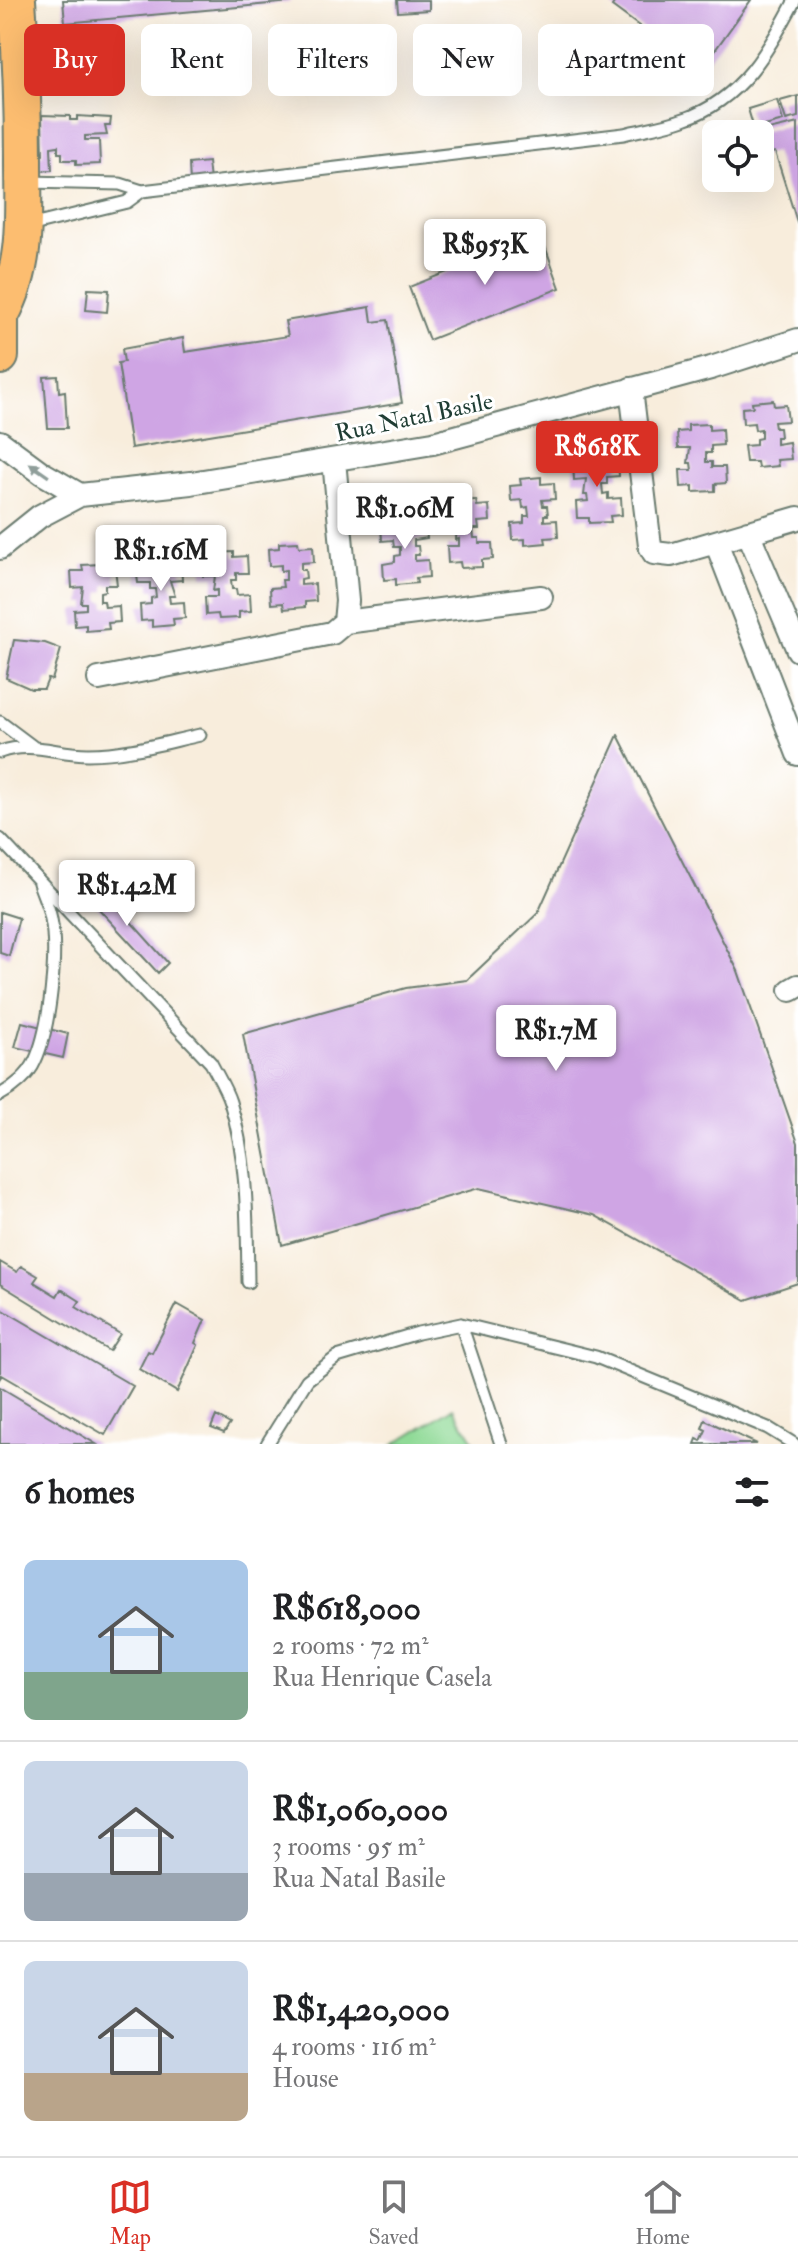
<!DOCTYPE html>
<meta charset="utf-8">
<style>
:root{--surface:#fff;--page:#f2f2f2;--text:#202124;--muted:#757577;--line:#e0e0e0;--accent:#d93025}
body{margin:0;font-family:"IM FELL Double Pica",serif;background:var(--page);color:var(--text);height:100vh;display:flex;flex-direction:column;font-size:30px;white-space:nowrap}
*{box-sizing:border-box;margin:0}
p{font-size:26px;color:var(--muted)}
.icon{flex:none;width:44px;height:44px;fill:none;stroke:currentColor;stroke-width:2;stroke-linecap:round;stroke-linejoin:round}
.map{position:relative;height:1444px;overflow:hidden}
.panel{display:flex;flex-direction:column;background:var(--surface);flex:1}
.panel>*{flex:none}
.top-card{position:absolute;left:24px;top:24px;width:750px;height:72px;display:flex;gap:16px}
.tools{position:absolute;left:702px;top:120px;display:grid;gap:16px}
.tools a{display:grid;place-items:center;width:72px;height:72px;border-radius:12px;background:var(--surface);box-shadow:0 8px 32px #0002;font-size:40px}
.price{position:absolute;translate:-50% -68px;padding:0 18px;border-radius:8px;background:#fff;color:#222;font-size:26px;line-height:52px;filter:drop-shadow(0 2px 4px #0008)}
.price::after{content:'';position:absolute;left:50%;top:48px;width:24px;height:18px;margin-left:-12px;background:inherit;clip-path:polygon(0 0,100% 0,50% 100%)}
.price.active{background:var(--accent);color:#fff}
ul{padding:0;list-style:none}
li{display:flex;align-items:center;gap:24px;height:200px;padding:0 24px}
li+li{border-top:2px solid var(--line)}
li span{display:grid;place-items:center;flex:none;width:224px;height:160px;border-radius:12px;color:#555}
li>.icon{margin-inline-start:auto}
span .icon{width:96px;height:96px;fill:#fffc;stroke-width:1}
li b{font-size:34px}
h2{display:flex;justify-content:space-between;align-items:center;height:96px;padding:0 24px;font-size:34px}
.chip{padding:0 28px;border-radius:12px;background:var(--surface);box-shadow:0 8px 32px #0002;font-size:28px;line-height:72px}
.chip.active{background:var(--accent);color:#fff}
.menu{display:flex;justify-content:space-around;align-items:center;height:112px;border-top:2px solid var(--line);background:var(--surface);font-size:22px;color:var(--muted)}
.menu a{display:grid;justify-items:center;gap:4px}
.menu .active{color:var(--accent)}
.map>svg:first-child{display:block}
.green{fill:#90da97;stroke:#588c66;stroke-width:2}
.building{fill:#cfa5e4}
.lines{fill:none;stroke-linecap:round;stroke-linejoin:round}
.service-casing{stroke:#6b7b6f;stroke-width:15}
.minor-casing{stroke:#6b7b6f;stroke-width:26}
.trunk-casing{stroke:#6b7b6f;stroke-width:40}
.service{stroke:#fff;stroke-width:11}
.minor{stroke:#fff;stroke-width:22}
.trunk{stroke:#fcbd6f;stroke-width:36}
.oneway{fill:#8f9e9a}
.labels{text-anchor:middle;stroke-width:6;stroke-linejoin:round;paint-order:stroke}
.street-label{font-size:24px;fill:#1f3d34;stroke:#fff}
</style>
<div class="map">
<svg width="798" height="1444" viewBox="0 0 798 1444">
<rect width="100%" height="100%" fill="#fff"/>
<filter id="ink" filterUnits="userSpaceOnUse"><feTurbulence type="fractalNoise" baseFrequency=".0125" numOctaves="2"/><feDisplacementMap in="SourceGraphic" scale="16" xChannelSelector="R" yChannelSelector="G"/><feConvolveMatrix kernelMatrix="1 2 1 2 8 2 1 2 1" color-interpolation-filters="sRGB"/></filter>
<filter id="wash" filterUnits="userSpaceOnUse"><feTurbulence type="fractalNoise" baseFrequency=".006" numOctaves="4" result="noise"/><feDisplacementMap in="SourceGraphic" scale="32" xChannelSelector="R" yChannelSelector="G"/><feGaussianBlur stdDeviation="1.8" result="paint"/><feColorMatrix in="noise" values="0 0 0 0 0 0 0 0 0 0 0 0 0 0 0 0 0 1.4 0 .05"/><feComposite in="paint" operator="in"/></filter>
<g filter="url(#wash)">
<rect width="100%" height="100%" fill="#f8eddc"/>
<path class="green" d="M453,1408L476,1444H394Z"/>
<g id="blocks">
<path class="building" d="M63,0H291V2L65,23Z
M397,0H429V10L398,12Z
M616,0H751L700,71L612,6Z
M798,96V117L786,120L780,101Z
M777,100L783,121L754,129L748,109Z
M42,115L70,116V120H77V116L111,118L110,126H105L107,135L85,136V140H99L100,164L76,165V160H62V153H58V146L51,147L52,170L39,171V157L43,155Z
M798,123V221L797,222L775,152L760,156V132Z
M208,162L210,181L190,183L189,164Z
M541,235L560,288L429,340L409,287Z
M88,289L109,290L107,312L86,310Z
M370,307L372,322L388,320L402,403L131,448L118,363L124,362L122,349L183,338L185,352L288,336L285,321Z
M58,376L59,392L65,391L67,428H48L44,377Z
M773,400L774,406L786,405L788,421L774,422L775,428H779L780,437H776V444L789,442L791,459L777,460L778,466L758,468L757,462H746L744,446L756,445V439L761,438V429L755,430L754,423L743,424L742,408L753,407L752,402Z
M709,424V430L722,429L723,445L711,446V453H706V462H712V467H725L726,483L715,484V491L693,492V486L681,487L680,470H692L691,463H688L690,448H678L677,432L688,431V425Z
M605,455V461L618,460L619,476L607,477V484H602L603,494L608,493V499L621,498L622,515L610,516L611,522L589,523V518H577L576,502L588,501L587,495H584L586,479L574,480L573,463L584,462V456Z
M541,477V484L554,483L555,499L542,500L543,506H547L548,515H544V521L557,520L558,537L545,538L546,543L525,545V539L513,540L512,524L524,523V516H529L528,507L523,508L522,500L511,501L510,486L521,485L520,479Z
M476,500L477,506L489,505L490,521L478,522L479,529H473L474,538H479V543H492L493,559L482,560V567L461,568L460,562L448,563L447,546H459V539L456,540L457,523L445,524L444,508L456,507L455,501Z
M412,517L413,523L425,522L427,538L414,540V546H418L419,555H415V561L428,560L429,577L416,578L417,583L396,585V579L384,580L383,564L395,562V556L400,555V547H394L393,540L382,541L381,526L392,525L391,519Z
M298,542L299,547L313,546L314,562L301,563V570H305L306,578L301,579V585L315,584L316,601L305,602V607L284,609L283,603L271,604L270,588L283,587L282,580H286V570L281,571V565L269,566L268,549L279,548V543Z
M234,552V557L247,556L248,573H236V580H231L232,589H236L237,595L250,594L251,611L239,612V618L219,619L218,614L206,615L205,597H217V590L213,591L215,576H203L202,559H214L213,553Z
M168,559V564L181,563L182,580L170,581L175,596H169L170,603L184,602L185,618L173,619L174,625L152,627V620L141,621L140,605L151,604V598L156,597L155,589H150V583H138L136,567L148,566V561Z
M101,564L102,569L115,568L117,585H105V591L100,592V601H104L105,607L119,606L120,622L108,623L109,629L86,631V625L75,626L74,610L86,609V603H81L83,587L72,588L71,571H83L82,565Z
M14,640L45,643L61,649L52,680L48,679L44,689H31L6,678Z
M618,735L738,971L798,1143V1283L746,1300L594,1215L479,1188L282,1245L243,1034L406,988L467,980L538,913Z
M97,884L168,963L158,973L86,895Z
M0,912L19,918L9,956L0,953Z
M22,1022L68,1034L63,1058L15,1047Z
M0,1262L17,1272L21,1266L38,1276L34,1282L57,1296L61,1289L80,1301L76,1307L120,1334L109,1351L0,1284Z
M177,1304L205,1320L195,1343L198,1345L177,1392L139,1369L148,1351L152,1353Z
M0,1308L133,1386L105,1435L2,1375L0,1378Z
M0,1387L96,1444H0Z
M216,1416L230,1424L224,1433L211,1428Z
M705,1420L757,1444H695L697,1439L701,1441L706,1430L702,1428Z"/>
</g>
</g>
<g filter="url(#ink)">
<use href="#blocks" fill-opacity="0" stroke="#6b7b6f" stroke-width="2"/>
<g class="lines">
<g class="service-casing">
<path id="service" d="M27,182L120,184L142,191L624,134C644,129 665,126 684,119C741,100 769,50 795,0
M29,226L127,202L142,191
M0,722L32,746
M0,752C32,741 56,754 88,754C126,754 163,743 200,735
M0,839L211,1063C217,1075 226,1089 230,1102C248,1159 247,1223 248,1282
M0,1095C13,1088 29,1075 35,1061C50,1029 58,953 51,919C49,907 43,895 39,883
M461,1324L501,1444
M267,1444L307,1380L337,1357L418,1333L461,1324L596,1357L768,1428L794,1444"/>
</g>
<g class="minor-casing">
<path id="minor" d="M631,389L650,546L654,553L671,555L798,518
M0,442L42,473L80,495
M748,532L798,650
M716,542L798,754
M0,548L40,516L80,495L191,483L433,443L711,368L798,340
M345,622L541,597
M99,679L332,633L345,622L347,601L334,460
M791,990L798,986"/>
</g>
<g class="trunk-casing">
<path id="trunk" d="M0,300V356
M1,314C28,265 23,213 23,159C23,106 21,53 17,0"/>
</g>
<use href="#service" class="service"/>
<use href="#minor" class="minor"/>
<use href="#trunk" class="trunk"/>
</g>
<defs><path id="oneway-solid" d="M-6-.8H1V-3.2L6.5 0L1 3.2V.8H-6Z" transform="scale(2)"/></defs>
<use class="oneway" href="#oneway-solid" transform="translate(39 470) rotate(-145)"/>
</g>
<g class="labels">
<g class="street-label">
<text transform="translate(414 417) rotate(-12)" y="8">Rua Natal Basile</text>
</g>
</g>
</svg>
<div class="tools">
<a><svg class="icon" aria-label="locate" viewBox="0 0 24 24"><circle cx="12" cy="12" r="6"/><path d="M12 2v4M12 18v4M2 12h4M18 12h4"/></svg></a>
</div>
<b class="price" style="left:485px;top:287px">R$953K</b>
<b class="price active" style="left:597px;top:489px">R$618K</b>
<b class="price" style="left:405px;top:551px">R$1.06M</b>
<b class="price" style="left:161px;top:593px">R$1.16M</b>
<b class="price" style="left:127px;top:928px">R$1.42M</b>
<b class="price" style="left:556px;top:1073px">R$1.7M</b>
<div class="top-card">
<a class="chip active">Buy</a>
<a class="chip">Rent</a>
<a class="chip">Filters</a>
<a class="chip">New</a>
<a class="chip">Apartment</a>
</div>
</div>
<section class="panel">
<h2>6 homes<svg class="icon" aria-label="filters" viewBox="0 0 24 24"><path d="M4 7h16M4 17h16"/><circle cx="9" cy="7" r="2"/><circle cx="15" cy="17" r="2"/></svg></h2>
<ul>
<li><span style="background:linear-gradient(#a9c7e8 70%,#7fa58c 0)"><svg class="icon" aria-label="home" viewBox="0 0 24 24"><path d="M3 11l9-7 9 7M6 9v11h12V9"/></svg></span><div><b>R$618,000</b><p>2 rooms · 72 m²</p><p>Rua Henrique Casela</p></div></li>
<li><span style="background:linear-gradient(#c9d6e8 70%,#9aa5b1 0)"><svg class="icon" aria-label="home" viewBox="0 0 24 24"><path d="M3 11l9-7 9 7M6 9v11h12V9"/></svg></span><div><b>R$1,060,000</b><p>3 rooms · 95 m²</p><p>Rua Natal Basile</p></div></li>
<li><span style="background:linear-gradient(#c9d6e8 70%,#b9a48a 0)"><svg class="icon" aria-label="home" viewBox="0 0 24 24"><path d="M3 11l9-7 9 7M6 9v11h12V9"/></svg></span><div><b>R$1,420,000</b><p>4 rooms · 116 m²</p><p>House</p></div></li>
</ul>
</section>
<nav class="menu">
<a class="active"><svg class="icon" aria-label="map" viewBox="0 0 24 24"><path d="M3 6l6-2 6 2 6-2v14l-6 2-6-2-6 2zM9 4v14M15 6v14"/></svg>Map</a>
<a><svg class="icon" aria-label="saved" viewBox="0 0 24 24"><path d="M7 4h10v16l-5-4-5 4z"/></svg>Saved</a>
<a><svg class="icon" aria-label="home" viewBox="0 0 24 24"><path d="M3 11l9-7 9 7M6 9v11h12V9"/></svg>Home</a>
</nav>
